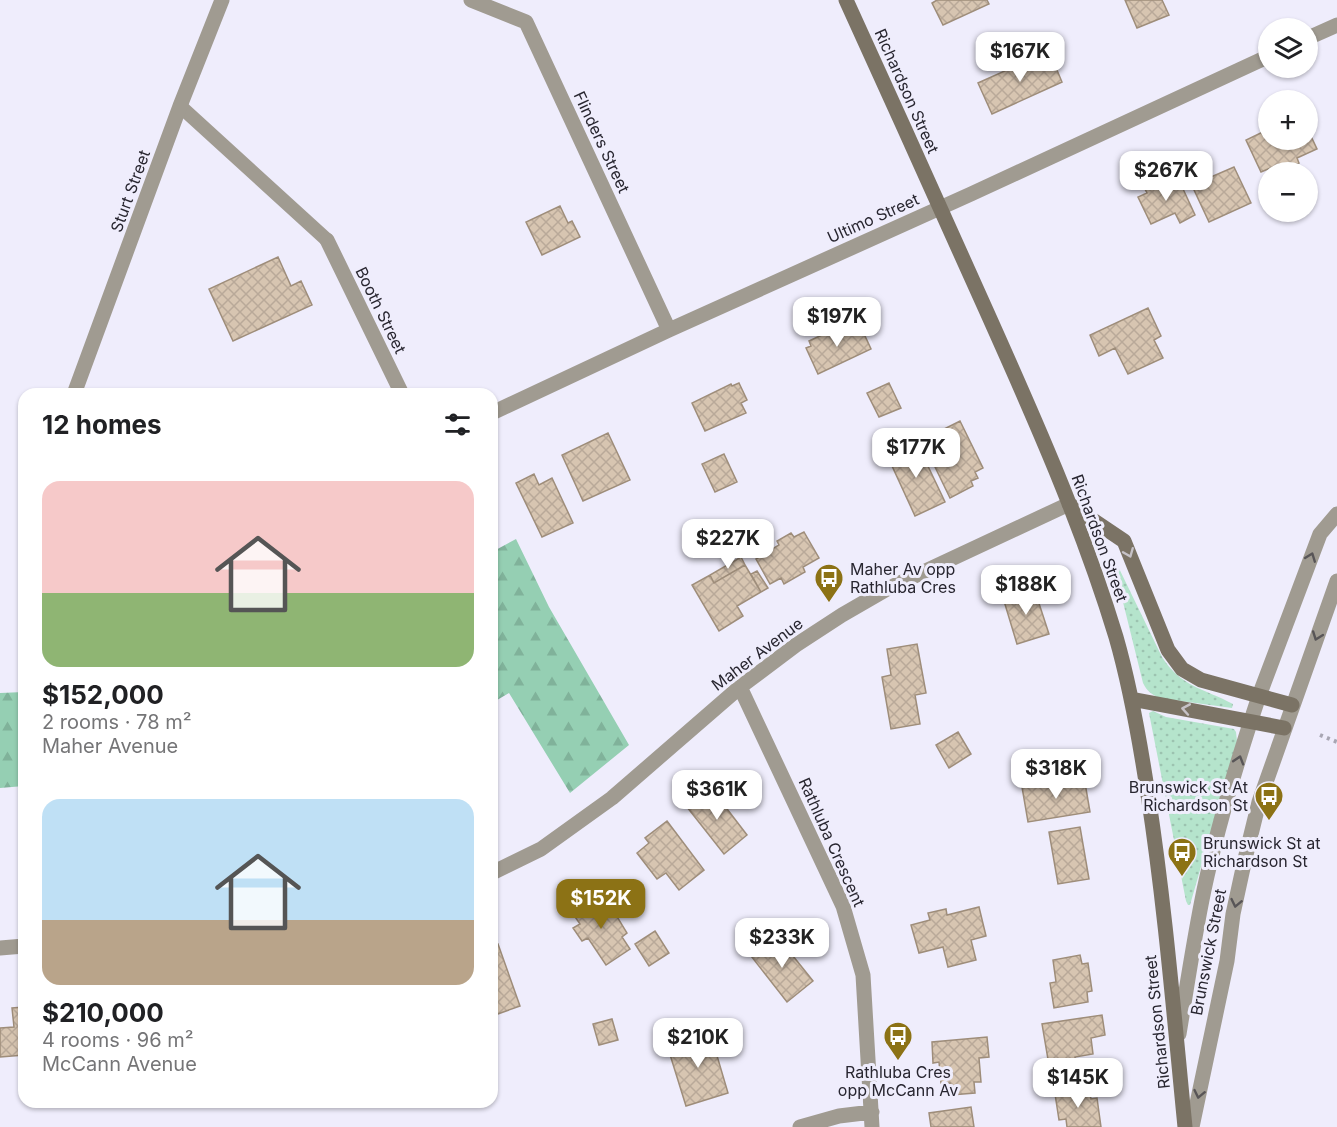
<!DOCTYPE html>
<meta charset="utf-8">
<style>
:root{--surface:#fff;--page:#f2f2f2;--text:#202124;--muted:#757577;--accent:#8c7215}
body{margin:0;font-family:Inter,sans-serif;background:var(--page);color:var(--text);height:100vh;display:flex;flex-direction:column;font-size:22px;white-space:nowrap}
*{box-sizing:border-box;margin:0}
p{font-size:20px;color:var(--muted)}
.icon{flex:none;width:33px;height:33px;fill:none;stroke:currentColor;stroke-width:2;stroke-linecap:round;stroke-linejoin:round}
.map{position:relative;flex:1;overflow:hidden}
.panel{position:absolute;left:18px;top:388px;width:480px;height:720px;display:flex;flex-direction:column;background:var(--surface);border-radius:18px;box-shadow:0 2px 4px #0004}
.panel>*{flex:none}
.fabs{position:absolute;left:1258px;top:18px;display:grid;gap:12px}
.fabs a{display:grid;place-items:center;width:60px;height:60px;border-radius:50%;background:var(--surface);box-shadow:0 2px 4px #0004;font-size:30px}
.price{position:absolute;translate:-50% -51px;padding:0 14px;border-radius:12px;background:#fff;color:#222;font-size:20px;line-height:39px;filter:drop-shadow(0 2px 3px #0008)}
.price::after{content:'';position:absolute;left:50%;top:36px;width:18px;height:14px;margin-left:-9px;background:inherit;clip-path:polygon(0 0,100% 0,50% 100%)}
.price.active{background:var(--accent);color:#fff}
ul{padding:0;list-style:none}
li{display:grid;align-content:center;gap:12px;height:318px;padding:0 24px}
li span{display:grid;place-items:center;height:186px;border-radius:18px;color:#555}
li>.icon{margin-inline-start:auto}
span .icon{width:108px;height:108px;fill:#fffc;stroke-width:1}
li b{font-size:26px}
h2{display:flex;justify-content:space-between;align-items:center;height:72px;padding:0 24px;font-size:26px}
.map>svg:first-child{display:block}
.grass{fill:url(#grass-dots)}
.forest{fill:url(#forest-firs)}
.building{fill:url(#building-cross-hatch);stroke:#9e8d7a;stroke-width:1.5}
.lines{fill:none;stroke-linecap:round;stroke-linejoin:round}
.path{stroke:#a8a6b3;stroke-width:4;stroke-dasharray:3 4.5;stroke-linecap:butt}
.lane{stroke:#a09b91;stroke-width:14}
.street{stroke:#a09b91;stroke-width:15}
.secondary{stroke:#7b7365;stroke-width:15}
.oneway{stroke:#c6c2c7}
.oneway2{stroke:#585557}
.labels{text-anchor:middle;stroke-width:6;stroke-linejoin:round;paint-order:stroke}
.street-label{font-size:16px;fill:#282630;stroke:#efedfc}
.poi-label{font-size:16px;fill:#282630;stroke:#efedfc;text-anchor:start}
</style>
<div class="map">
<svg width="1337" height="1127" viewBox="0 0 1337 1127">
<defs>
<pattern id="grass-dots" width="8" height="8" patternUnits="userSpaceOnUse" patternTransform="scale(1.5)"><rect width="8" height="8" fill="#b5e4cc"/><path d="M2 2h.1M6 6h.1" fill="none" stroke="#9cc3b0" stroke-width="1.8" stroke-linecap="round"/></pattern>
<pattern id="forest-firs" width="22" height="20" patternUnits="userSpaceOnUse" patternTransform="scale(1.5)"><rect width="22" height="20" fill="#95cfb3"/><path d="M5 1l3.5 6h-7zM16 11l3.5 6h-7z" fill="#80b29a"/></pattern>
<pattern id="building-cross-hatch" width="8" height="8" patternUnits="userSpaceOnUse" patternTransform="scale(1.5)"><rect width="8" height="8" fill="#d7c5b1"/><path d="M0 0l8 8M0 8l8-8" fill="none" stroke="#b9a999"/></pattern>
</defs>
<rect width="100%" height="100%" fill="#efedfc"/>
<path class="grass" d="M1113,556L1162,657C1181,687 1203,688 1233,704L1232,708L1159,698C1151,694 1147,691 1143,683L1120,590L1109,557Z
M1153,711L1166,717L1234,729L1236,732L1237,741L1190,905H1188L1186,901L1149,713Z"/>
<path class="forest" d="M516,539L549,607L629,745L570,793L509,693L492,703V552Z
M24,692V786L0,788V693Z"/>
<path class="building" d="M937,0H987L989,4L943,25L932,3Z
M1125,0H1162L1169,15L1137,28Z
M1049,51L1062,82L992,114L978,83Z
M1269,129V140H1308V130L1317,149L1297,158L1299,163L1279,172H1276L1273,167L1261,172L1246,140Z
M1234,167L1251,203L1209,222L1188,177L1207,168L1211,177Z
M1178,178L1195,215L1180,223L1175,213L1151,224L1138,197L1147,193L1145,189L1161,182L1162,185Z
M560,206L568,223L572,221L580,237L542,255L526,222Z
M278,257L291,286L301,281L312,305L233,341L209,289Z
M1148,308L1161,336L1154,340L1163,358L1128,374L1115,348L1099,356L1090,335Z
M859,323L871,349L818,374L806,348L811,346L809,341L835,329L837,333Z
M739,383L747,400L741,403L746,413L705,431L692,403L731,384L732,386Z
M889,383L901,408L879,417L867,393Z
M960,421L983,468L975,472L978,478L971,481L973,486L950,498L922,440Z
M608,433L630,480L583,501L562,455Z
M916,441L945,502L915,516L887,455Z
M724,454L737,482L715,492L702,464Z
M534,474L539,485L552,478L573,523L542,537L516,483Z
M804,532L819,558L803,567L805,572L784,584L781,578L770,584L756,559L779,545L777,541L791,533L794,537Z
M741,557L745,565L714,583L710,575Z
M745,565L761,592L737,606L743,616L719,631L692,585L710,575L714,583Z
M757,571L768,588L761,592L751,574Z
M1030,586L1033,592L1035,591L1049,634L1017,644L1004,601L1014,598L1012,591Z
M917,644L926,693L915,695L920,724L891,729L882,677L891,675L887,649Z
M958,732L971,754L949,768L936,745Z
M1084,751L1088,774L1064,778L1061,754Z
M1084,777L1090,812L1028,822L1022,787Z
M711,788L747,835L724,854L687,807Z
M667,821L704,870L679,890L666,873L657,879L637,853L649,843L645,838Z
M1080,827L1089,879L1058,884L1049,832Z
M596,895L607,913L613,910L627,933L622,937L630,949L606,965L588,938L582,941L573,928L580,924L571,911Z
M979,907L986,936L971,940L976,960L948,967L943,947L919,953L911,925L930,920L928,913L946,909L947,915Z
M655,931L669,953L649,966L635,944Z
M777,936L813,981L787,1002L751,956Z
M498,944L520,1006L495,1015L492,1006V947Z
M1080,955L1082,964L1088,963L1092,991L1087,992L1088,1002L1054,1008L1050,983L1056,982L1053,960Z
M24,1007V1055L0,1057V1028L14,1027L12,1008Z
M1102,1015L1105,1035L1091,1038L1093,1054L1075,1057L1079,1078L1052,1083L1042,1024Z
M612,1019L618,1040L599,1045L593,1024Z
M710,1032L728,1093L686,1106L667,1045Z
M987,1037L989,1057L979,1058L981,1082H974L975,1093L951,1095L950,1083H941L939,1062L933,1063L932,1042Z
M1089,1090L1091,1099L1097,1098L1101,1127H1067L1066,1119L1059,1120L1055,1094Z
M971,1107L974,1127H931L929,1113Z"/>
<g class="lines">
<path class="path" d="M1320,735L1337,742"/>
<path class="lane" d="M180,106L327,240"/>
<path class="street" d="M471,0L526,22L669,330
M1308,38L1337,25
M327,240L402,394
M74,394L180,106L222,0
M492,413L669,330L971,194L1269,56
M740,687L843,906L863,975L872,1127
M492,873L541,849L612,798L740,687L796,645L842,615L887,589L1069,504
M0,948L24,946
M1179,1034C1187,986 1194,938 1204,890C1218,824 1238,759 1259,696L1320,534L1337,514
M800,1127L839,1116L872,1112
M1192,1127L1227,961L1233,914L1245,859L1259,802L1337,581"/>
<path class="secondary" d="M846,0C893,103 940,207 986,310C1034,417 1082,525 1116,637C1131,689 1140,742 1148,795C1165,905 1174,1016 1185,1127
M1069,504L1124,541L1168,650L1182,669L1201,680L1292,705
M1131,699L1284,728"/>
</g>
<defs><path id="oneway-chevron" d="M-2-3.5L2.5 0L-2 3.5" fill="none" stroke-width="1.6" stroke-linecap="round" stroke-linejoin="round" transform="scale(1.5)"/></defs>
<g class="oneway">
<use href="#oneway-chevron" transform="translate(1129 553) rotate(68)"/>
<use href="#oneway-chevron" transform="translate(1186 709) rotate(-170)"/>
</g>
<g class="oneway2">
<use href="#oneway-chevron" transform="translate(1311 557) rotate(-69)"/>
<use href="#oneway-chevron" transform="translate(1317 636) rotate(110)"/>
<use href="#oneway-chevron" transform="translate(1239 760) rotate(-73)"/>
<use href="#oneway-chevron" transform="translate(1236 903) rotate(102)"/>
<use href="#oneway-chevron" transform="translate(1199 1094) rotate(102)"/>
</g>
<defs>
<g id="bus-pin" transform="scale(1.5)"><path d="M0 17L-7.5 6A9.5 9.5 0 1 1 7.5 6Z" fill="#8c7215" stroke="#efedfc"/><path d="M-5-6H5V4H4V6H2V4H-2V6H-4V4H-5ZM-3.5-4V0h7V-4ZM-3.5 1.2v1.5H-2V1.2ZM2 1.2v1.5H3.5V1.2Z" fill="#fff"/></g>
</defs>
<g fill-rule="evenodd">
<use href="#bus-pin" x="829" y="578"/>
<use href="#bus-pin" x="1269" y="796"/>
<use href="#bus-pin" x="1182" y="852"/>
<use href="#bus-pin" x="898" y="1036"/>
</g>
<g class="labels">
<g class="street-label">
<text transform="translate(907 91) rotate(66)" y="6">Richardson Street</text>
<text transform="translate(602 142) rotate(65)" y="6">Flinders Street</text>
<text transform="translate(130 191) rotate(-70)" y="6">Sturt Street</text>
<text transform="translate(873 218) rotate(-24)" y="6">Ultimo Street</text>
<text transform="translate(381 310) rotate(64)" y="6">Booth Street</text>
<text transform="translate(1100 538) rotate(70)" y="6">Richardson Street</text>
<text transform="translate(757 654) rotate(-37)" y="6">Maher Avenue</text>
<text transform="translate(832 842) rotate(66)" y="6">Rathluba Crescent</text>
<text transform="translate(1208 952) rotate(-79)" y="6">Brunswick Street</text>
<text transform="translate(1157 1022) rotate(-96)" y="6">Richardson Street</text>
</g>
<g class="poi-label">
<text x="850" y="575">Maher Av opp<tspan x="850" dy="18">Rathluba Cres</tspan></text>
<text x="1248" y="793" text-anchor="end">Brunswick St At<tspan x="1248" dy="18">Richardson St</tspan></text>
<text x="1203" y="849">Brunswick St at<tspan x="1203" dy="18">Richardson St</tspan></text>
<text x="898" y="1078" text-anchor="middle">Rathluba Cres<tspan x="898" dy="18">opp McCann Av</tspan></text>
</g>
</g>
</svg>
<div class="fabs">
<a><svg class="icon" aria-label="layers" viewBox="0 0 24 24"><path d="M12 4l9 5-9 5-9-5zM3 14l9 5 9-5"/></svg></a>
<a>+</a>
<a>−</a>
</div>
<b class="price" style="left:1020px;top:83px">$167K</b>
<b class="price" style="left:1166px;top:202px">$267K</b>
<b class="price" style="left:837px;top:348px">$197K</b>
<b class="price" style="left:916px;top:479px">$177K</b>
<b class="price" style="left:728px;top:570px">$227K</b>
<b class="price" style="left:1026px;top:616px">$188K</b>
<b class="price" style="left:1056px;top:800px">$318K</b>
<b class="price" style="left:717px;top:821px">$361K</b>
<b class="price active" style="left:601px;top:930px">$152K</b>
<b class="price" style="left:782px;top:969px">$233K</b>
<b class="price" style="left:698px;top:1069px">$210K</b>
<b class="price" style="left:1078px;top:1109px">$145K</b>
<section class="panel">
<h2>12 homes<svg class="icon" aria-label="filters" viewBox="0 0 24 24"><path d="M4 7h16M4 17h16"/><circle cx="9" cy="7" r="2"/><circle cx="15" cy="17" r="2"/></svg></h2>
<ul>
<li><span style="background:linear-gradient(#f6c9c9 60%,#8fb573 0)"><svg class="icon" aria-label="home" viewBox="0 0 24 24"><path d="M3 11l9-7 9 7M6 9v11h12V9"/></svg></span><div><b>$152,000</b><p>2 rooms · 78 m²</p><p>Maher Avenue</p></div></li>
<li><span style="background:linear-gradient(#bfe0f5 65%,#b9a48a 0)"><svg class="icon" aria-label="home" viewBox="0 0 24 24"><path d="M3 11l9-7 9 7M6 9v11h12V9"/></svg></span><div><b>$210,000</b><p>4 rooms · 96 m²</p><p>McCann Avenue</p></div></li>
</ul>
</section>
</div>
